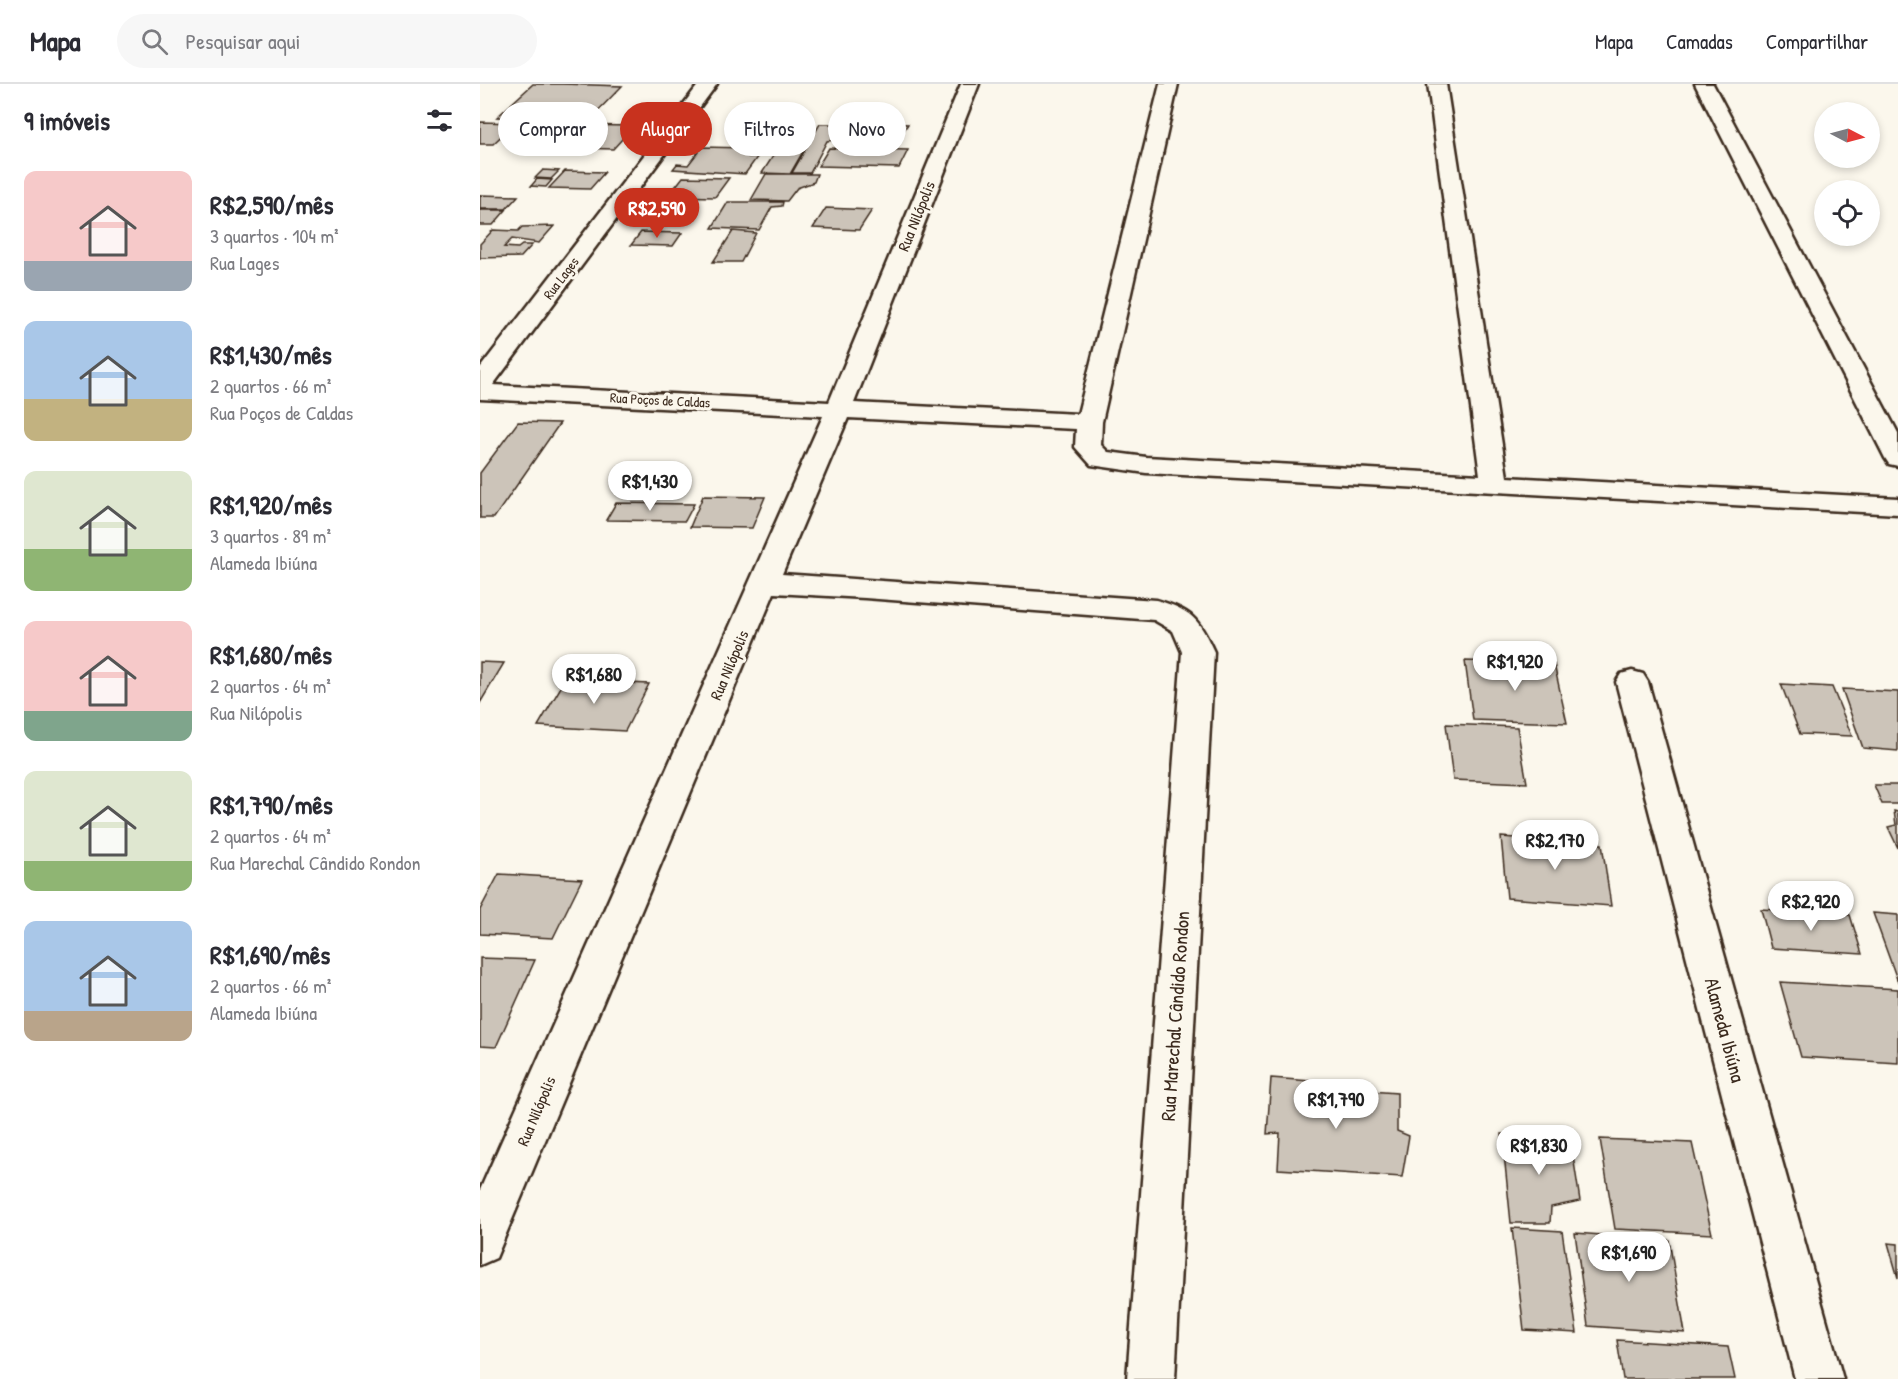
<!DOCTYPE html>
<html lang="pt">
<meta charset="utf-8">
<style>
:root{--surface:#fff;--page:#f7f7f7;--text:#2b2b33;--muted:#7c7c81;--line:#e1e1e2;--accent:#c8321e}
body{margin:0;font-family:"Patrick Hand",sans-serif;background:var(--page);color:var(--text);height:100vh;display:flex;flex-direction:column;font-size:22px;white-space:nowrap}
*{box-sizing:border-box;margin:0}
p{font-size:20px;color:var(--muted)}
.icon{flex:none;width:33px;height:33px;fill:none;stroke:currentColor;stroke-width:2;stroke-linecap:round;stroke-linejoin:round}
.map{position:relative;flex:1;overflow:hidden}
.details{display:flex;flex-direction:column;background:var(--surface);width:480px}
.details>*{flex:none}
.top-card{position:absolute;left:18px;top:18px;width:570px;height:54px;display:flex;gap:12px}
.needle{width:39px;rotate:96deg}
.fabs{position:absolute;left:1334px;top:18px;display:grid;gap:12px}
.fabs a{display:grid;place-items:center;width:66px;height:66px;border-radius:50%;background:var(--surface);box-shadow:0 3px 9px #0003;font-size:30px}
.price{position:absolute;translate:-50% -51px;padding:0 14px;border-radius:21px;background:#fff;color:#222;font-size:20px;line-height:39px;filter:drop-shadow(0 2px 3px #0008)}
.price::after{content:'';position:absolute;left:50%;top:36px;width:18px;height:14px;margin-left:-9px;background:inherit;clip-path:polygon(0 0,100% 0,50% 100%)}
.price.selected{background:var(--accent);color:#fff}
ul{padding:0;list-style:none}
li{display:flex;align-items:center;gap:18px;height:150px;padding:0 24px}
li span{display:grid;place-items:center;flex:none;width:168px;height:120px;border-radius:12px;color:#555}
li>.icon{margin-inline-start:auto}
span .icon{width:72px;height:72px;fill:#fffc;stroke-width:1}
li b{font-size:26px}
h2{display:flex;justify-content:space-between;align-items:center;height:72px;padding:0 24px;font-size:26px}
.chip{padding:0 21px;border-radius:27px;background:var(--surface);box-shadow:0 3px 9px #0003;font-size:21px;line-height:54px}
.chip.selected{background:var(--accent);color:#fff}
header{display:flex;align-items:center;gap:36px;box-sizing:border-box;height:84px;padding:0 30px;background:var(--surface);border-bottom:2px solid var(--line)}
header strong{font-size:28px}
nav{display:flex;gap:33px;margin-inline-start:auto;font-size:21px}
.search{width:420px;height:54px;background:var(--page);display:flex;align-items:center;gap:15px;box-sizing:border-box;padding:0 21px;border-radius:33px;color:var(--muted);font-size:22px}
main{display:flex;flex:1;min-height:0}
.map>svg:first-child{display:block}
.building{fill:#ccc4b9;stroke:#3b2a1e;stroke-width:1.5}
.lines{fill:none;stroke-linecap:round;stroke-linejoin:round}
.street-casing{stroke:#3b2a1e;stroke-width:5}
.street{fill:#fbf7ec;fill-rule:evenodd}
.labels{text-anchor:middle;stroke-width:6;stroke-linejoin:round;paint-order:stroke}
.far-street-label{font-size:14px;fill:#3b2a1e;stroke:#fbf7ec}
.street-label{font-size:16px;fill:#3b2a1e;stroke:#fbf7ec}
.near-street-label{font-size:20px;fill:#3b2a1e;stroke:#fbf7ec}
</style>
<header>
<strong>Mapa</strong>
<div class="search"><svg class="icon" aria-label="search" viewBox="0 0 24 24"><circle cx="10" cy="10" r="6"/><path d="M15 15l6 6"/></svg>Pesquisar aqui</div>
<nav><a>Mapa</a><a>Camadas</a><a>Compartilhar</a></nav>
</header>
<main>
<section class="details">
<h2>9 imóveis<svg class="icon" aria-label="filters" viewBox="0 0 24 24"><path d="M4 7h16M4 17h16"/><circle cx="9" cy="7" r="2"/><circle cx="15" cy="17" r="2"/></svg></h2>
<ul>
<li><span style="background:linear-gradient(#f6c9c9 75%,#9aa5b1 0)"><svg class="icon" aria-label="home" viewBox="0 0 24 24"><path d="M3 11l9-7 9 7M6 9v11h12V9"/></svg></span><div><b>R$2,590/mês</b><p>3 quartos · 104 m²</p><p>Rua Lages</p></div></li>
<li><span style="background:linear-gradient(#a9c7e8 65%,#c2b280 0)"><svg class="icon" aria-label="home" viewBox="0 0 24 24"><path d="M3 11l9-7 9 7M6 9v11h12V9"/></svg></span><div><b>R$1,430/mês</b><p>2 quartos · 66 m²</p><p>Rua Poços de Caldas</p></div></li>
<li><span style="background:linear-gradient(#dfe7d0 65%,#8fb573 0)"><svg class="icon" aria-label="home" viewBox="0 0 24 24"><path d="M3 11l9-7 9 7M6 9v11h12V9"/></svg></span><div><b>R$1,920/mês</b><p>3 quartos · 89 m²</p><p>Alameda Ibiúna</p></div></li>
<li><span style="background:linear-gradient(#f6c9c9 75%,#7fa58c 0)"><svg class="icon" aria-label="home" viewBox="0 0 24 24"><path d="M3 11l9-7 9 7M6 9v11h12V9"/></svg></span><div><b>R$1,680/mês</b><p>2 quartos · 64 m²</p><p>Rua Nilópolis</p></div></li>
<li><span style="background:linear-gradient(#dfe7d0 75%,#8fb573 0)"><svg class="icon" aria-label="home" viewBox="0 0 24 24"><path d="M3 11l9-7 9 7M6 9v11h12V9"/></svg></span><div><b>R$1,790/mês</b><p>2 quartos · 64 m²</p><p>Rua Marechal Cândido Rondon</p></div></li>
<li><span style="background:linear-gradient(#a9c7e8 75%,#b9a48a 0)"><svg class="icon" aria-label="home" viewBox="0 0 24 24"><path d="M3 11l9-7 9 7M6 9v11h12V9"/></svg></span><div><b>R$1,690/mês</b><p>2 quartos · 66 m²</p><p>Alameda Ibiúna</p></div></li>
</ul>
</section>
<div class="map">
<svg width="1418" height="1295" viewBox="0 0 1418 1295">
<rect width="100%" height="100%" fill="#fbf7ec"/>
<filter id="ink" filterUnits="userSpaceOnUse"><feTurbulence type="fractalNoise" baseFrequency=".0167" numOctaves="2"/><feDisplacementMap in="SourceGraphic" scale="12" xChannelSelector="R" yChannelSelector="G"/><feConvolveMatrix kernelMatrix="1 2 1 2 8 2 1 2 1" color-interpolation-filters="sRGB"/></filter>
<g filter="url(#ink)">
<path class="building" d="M53,0H83L142,2L109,36L17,33Z
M0,38L35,39L13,60H0Z
M264,39L335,40L325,59L251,58Z
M398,39L428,40L422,49L393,48Z
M340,40H363L355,56L347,57L330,89H312Z
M82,41L154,42L133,65L63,63Z
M43,42L60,43L46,57H29Z
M269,62H278L269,73L278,72L265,90L193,85L197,80L208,81L222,63L267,64Z
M299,63L325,64L310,90L282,89Z
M349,64L428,66L419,84L338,82Z
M63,86L79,87L71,95L55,94Z
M85,87L125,88L110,105L69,104Z
M286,90H337L334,98L317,104L307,117L271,116Z
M203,93L249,94L235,113L188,112Z
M57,95L72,96L66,103L51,102Z
M0,111L38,112L26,125H0Z
M248,118H303L302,122L292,123L279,146L232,144Z
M346,124L392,126L379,146L333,144Z
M0,126H26L13,141H0Z
M74,142L59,159L32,155L24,163L38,164L42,161H52L41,173L0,174V160L13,146L38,147L42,143Z
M253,147L276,149L261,178H233Z
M161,148L202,149L193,162L151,161Z
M38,338L80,339L14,434H0V389Z
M223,412L285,413L272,444L210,443Z
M136,419L214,420L205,437L126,436Z
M985,577L1074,580L1087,639L993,636Z
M0,578L24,579L0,619Z
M85,596L169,600L145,647L58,642Z
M1301,600L1352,603L1372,652L1320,650Z
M1362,605L1418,608V667L1383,664Z
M966,640L1037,643L1047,699L973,696Z
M1394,701H1418V720H1402Z
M1414,727L1418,728V764L1408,743L1416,741Z
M1021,753L1122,760L1131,822L1027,814Z
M19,790L102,795L73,854L0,850V826Z
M1281,825L1370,831L1382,870L1291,864Z
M1393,829L1418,831V898Z
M0,874L55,876L16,963L0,962Z
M1300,898L1418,905V979L1321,973Z
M791,994L844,998V1012L875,1014L876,1006L917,1009V1047L929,1052L922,1093L798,1085L800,1049L787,1050Z
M1022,1050L1090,1052L1100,1117L1071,1123L1070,1139H1031Z
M1120,1055L1212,1059L1232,1150L1135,1145Z
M1032,1144L1082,1147L1097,1249L1044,1246Z
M1095,1149L1189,1156L1205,1249L1108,1242Z
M1408,1159L1418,1160V1194Z
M1137,1256L1248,1263L1255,1295H1143Z"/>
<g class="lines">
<g class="street-casing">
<path id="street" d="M219,0H237L13,301L349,318L481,0H499L374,319L598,330L680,0H698L622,338L621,361L628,368L666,373L1000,391L948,0H966L1027,393L1418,414V430L666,389L611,381L595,363L596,345L368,334L302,490L676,516C711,526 719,534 734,568L695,1295H647L702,568L693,547L674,536L385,514L294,509L16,1174L0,1181V1106L343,332L0,315V284Z
M1215,0H1233L1418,349V382L1409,380L1405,374Z
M1152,587L1163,590L1168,598L1363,1295H1315L1136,598L1141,590Z"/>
</g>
<use href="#street" class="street"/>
</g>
</g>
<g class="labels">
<g class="far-street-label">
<text transform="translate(81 194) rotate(-53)" y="5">Rua Lages</text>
<text transform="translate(180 316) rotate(3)" y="5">Rua Poços de Caldas</text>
</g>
<g class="street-label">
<text transform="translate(436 132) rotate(-68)" y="6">Rua Nilópolis</text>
<text transform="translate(249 581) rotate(-67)" y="6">Rua Nilópolis</text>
<text transform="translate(56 1027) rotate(-67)" y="6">Rua Nilópolis</text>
</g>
<g class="near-street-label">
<text transform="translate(695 932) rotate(-86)" y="7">Rua Marechal Cândido Rondon</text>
<text transform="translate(1245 946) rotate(75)" y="7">Alameda Ibiúna</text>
</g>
</g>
</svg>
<div class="fabs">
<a><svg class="needle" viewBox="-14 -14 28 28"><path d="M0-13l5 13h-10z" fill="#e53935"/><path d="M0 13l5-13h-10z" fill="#7c7c81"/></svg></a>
<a><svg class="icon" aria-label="locate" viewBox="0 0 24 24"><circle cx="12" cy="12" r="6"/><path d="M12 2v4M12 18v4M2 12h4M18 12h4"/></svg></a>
</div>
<b class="price selected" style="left:177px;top:155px">R$2,590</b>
<b class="price" style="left:170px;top:428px">R$1,430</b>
<b class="price" style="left:1035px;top:608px">R$1,920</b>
<b class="price" style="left:114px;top:621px">R$1,680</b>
<b class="price" style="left:1075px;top:787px">R$2,170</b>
<b class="price" style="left:1331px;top:848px">R$2,920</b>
<b class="price" style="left:856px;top:1046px">R$1,790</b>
<b class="price" style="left:1059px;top:1092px">R$1,830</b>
<b class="price" style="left:1149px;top:1199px">R$1,690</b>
<div class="top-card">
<a class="chip">Comprar</a>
<a class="chip selected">Alugar</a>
<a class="chip">Filtros</a>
<a class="chip">Novo</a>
</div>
</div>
</main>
